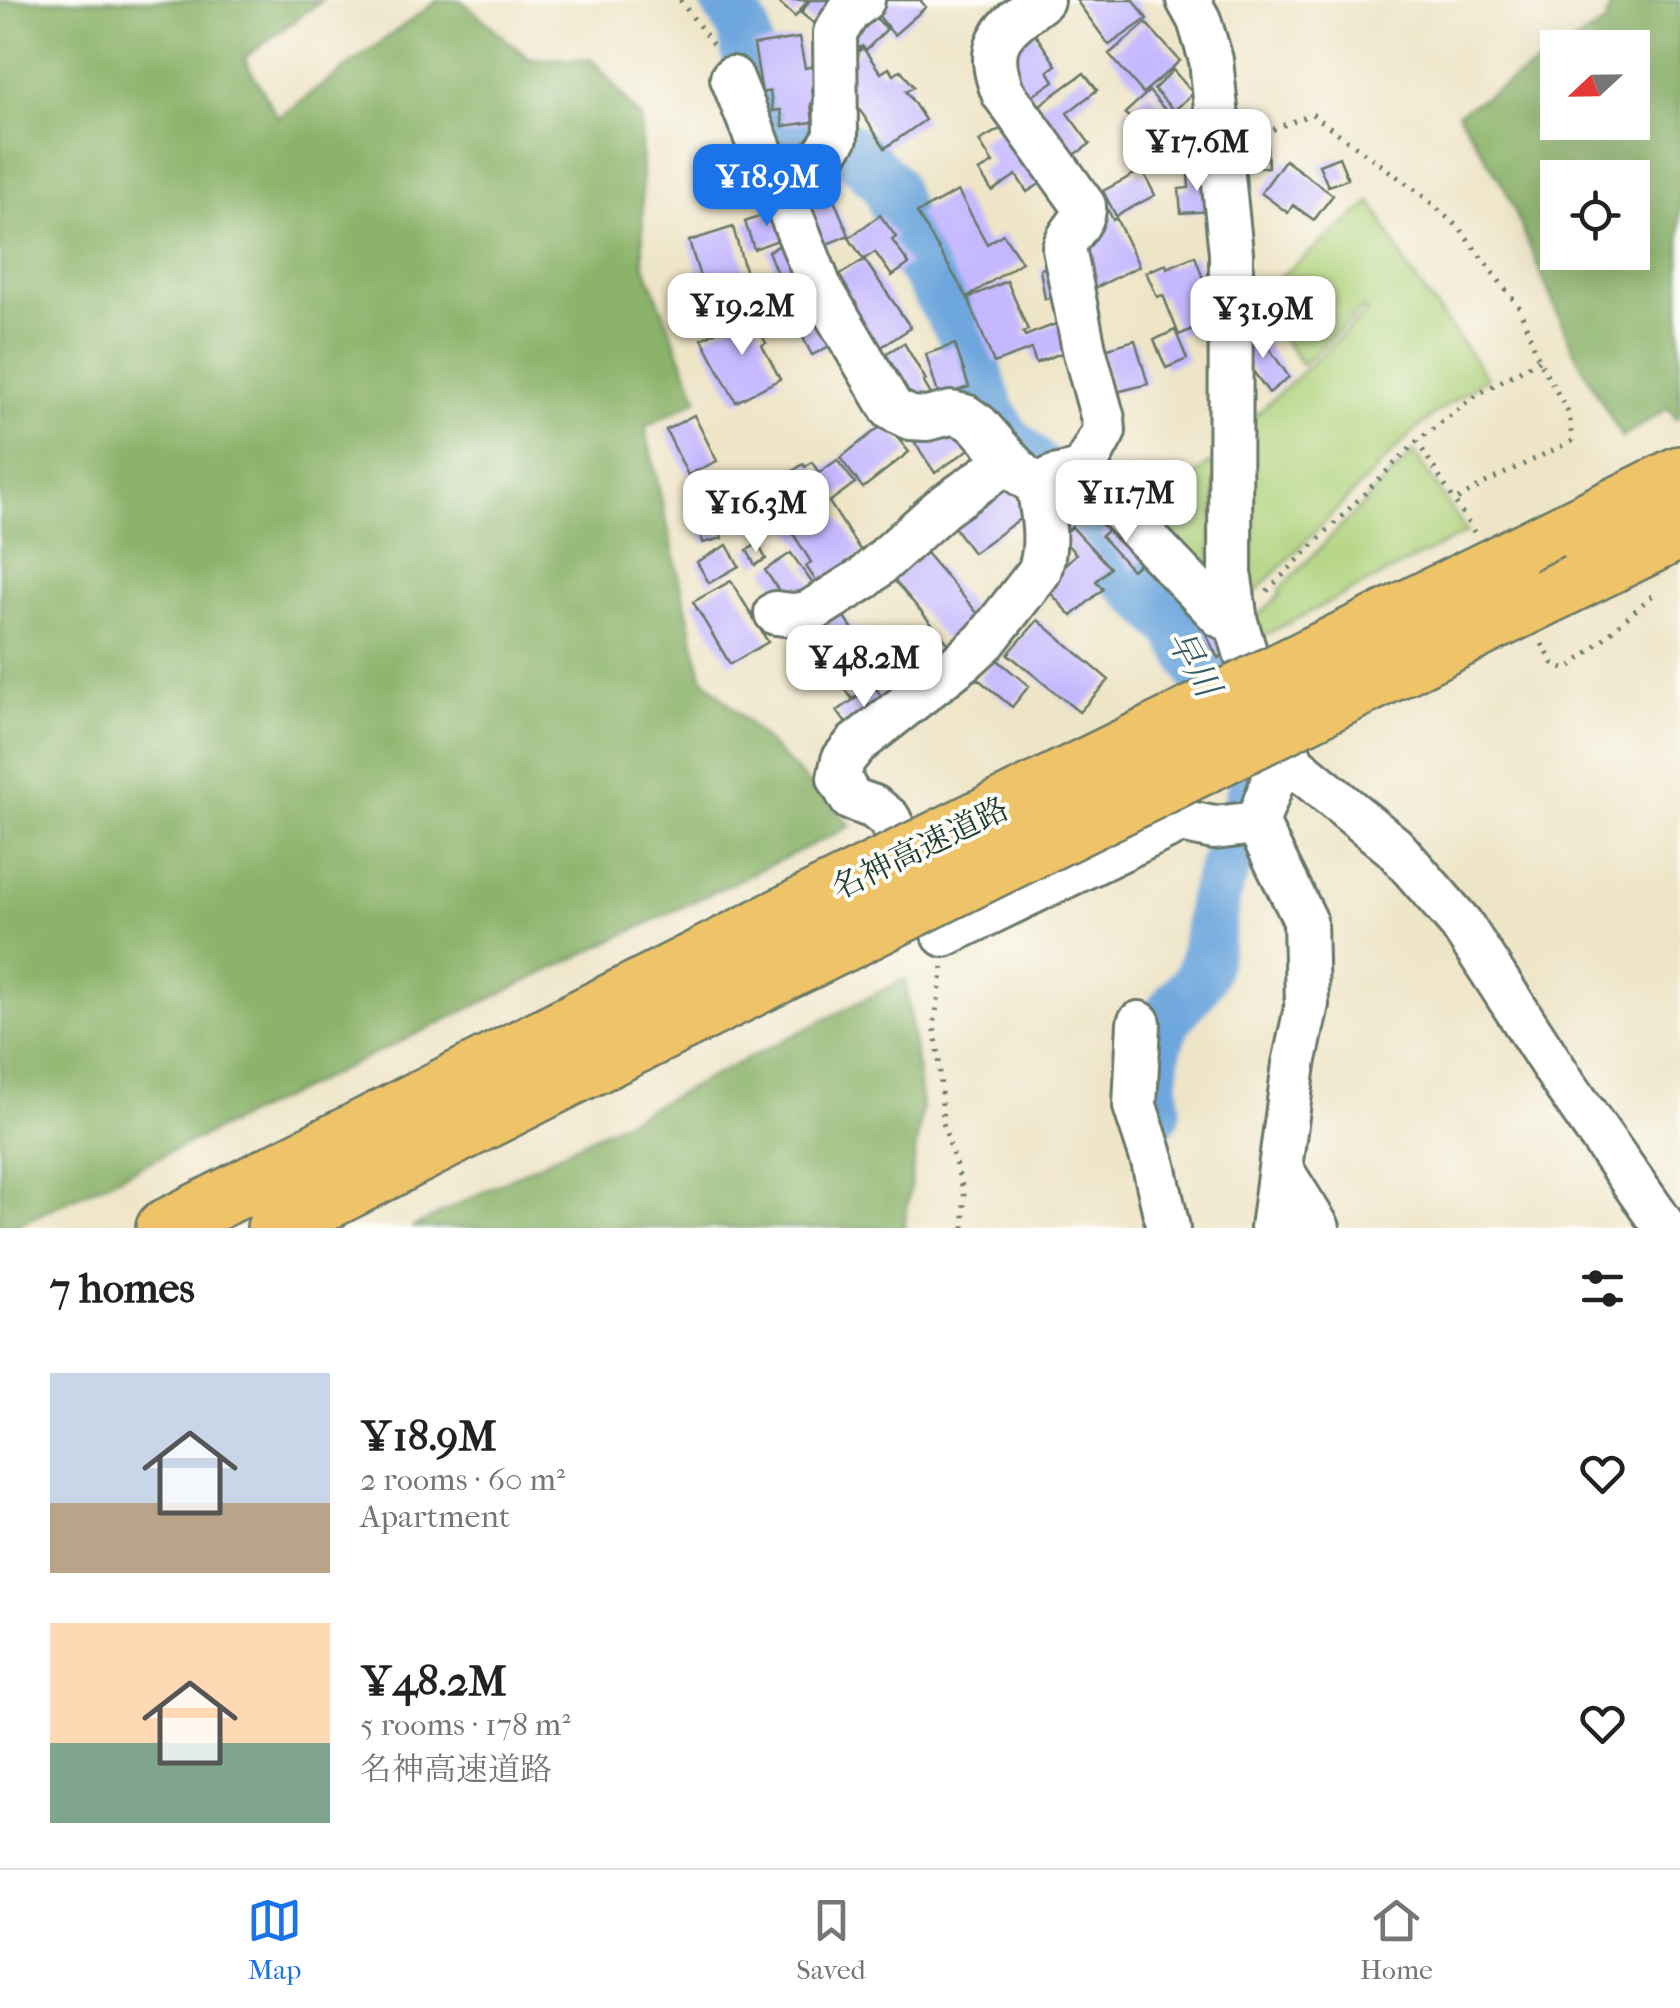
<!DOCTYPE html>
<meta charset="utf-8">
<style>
:root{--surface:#fff;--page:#f6f6f6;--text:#222;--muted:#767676;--line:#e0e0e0;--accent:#1a73e8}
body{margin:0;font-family:"IM FELL French Canon","Noto Serif JP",serif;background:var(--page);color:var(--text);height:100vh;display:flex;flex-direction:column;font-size:38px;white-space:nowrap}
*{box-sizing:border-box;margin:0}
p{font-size:32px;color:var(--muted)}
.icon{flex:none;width:55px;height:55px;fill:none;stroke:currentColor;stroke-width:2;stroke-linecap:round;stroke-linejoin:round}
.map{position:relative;height:1228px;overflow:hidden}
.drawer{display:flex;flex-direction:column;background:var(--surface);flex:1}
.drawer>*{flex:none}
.needle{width:65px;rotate:248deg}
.controls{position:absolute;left:1540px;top:30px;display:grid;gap:20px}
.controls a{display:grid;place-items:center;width:110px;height:110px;border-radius:0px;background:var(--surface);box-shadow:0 10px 40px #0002;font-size:50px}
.price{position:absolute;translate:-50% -85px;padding:0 22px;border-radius:20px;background:#fff;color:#222;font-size:32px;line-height:65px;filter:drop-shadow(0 2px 5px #0008)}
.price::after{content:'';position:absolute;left:50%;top:60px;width:30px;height:22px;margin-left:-15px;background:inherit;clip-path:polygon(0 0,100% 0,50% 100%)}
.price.current{background:var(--accent);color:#fff}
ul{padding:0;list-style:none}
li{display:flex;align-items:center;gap:30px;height:250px;padding:0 50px}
li span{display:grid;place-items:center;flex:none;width:280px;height:200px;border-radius:0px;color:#555}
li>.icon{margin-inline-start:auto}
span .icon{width:120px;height:120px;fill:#fffc;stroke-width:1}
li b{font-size:42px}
h2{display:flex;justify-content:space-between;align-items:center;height:120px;padding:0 50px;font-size:42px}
.menu{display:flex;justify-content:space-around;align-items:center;height:140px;border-top:2px solid var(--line);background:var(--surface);font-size:28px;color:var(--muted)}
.menu a{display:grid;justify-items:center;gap:5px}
.menu .current{color:var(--accent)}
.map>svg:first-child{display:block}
.green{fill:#afd17a;stroke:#678757;stroke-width:2.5}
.forest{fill:#8bb36a;stroke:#55784f;stroke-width:2.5;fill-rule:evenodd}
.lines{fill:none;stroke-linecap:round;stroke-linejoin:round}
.river{stroke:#6ea7dd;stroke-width:52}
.building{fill:#c5b8fe}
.minor-casing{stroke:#677767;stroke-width:48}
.highway-casing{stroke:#677767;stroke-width:60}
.path{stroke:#677767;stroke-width:5;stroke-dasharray:2.5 8;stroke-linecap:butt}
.minor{stroke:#fff;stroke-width:42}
.highway{stroke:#efc469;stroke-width:55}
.highway-bridge-casing{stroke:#677767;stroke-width:60;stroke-linecap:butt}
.highway-bridge{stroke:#efc469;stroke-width:55}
.labels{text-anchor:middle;stroke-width:8;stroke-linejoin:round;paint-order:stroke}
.street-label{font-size:32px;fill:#1f3d34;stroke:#fdfcf7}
.water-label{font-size:35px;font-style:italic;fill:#375d67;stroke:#fdfcf7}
</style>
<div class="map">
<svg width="1680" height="1228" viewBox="0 0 1680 1228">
<rect width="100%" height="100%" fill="#fdfcf7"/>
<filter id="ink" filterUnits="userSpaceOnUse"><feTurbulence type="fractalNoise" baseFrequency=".01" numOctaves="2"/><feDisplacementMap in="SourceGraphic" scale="20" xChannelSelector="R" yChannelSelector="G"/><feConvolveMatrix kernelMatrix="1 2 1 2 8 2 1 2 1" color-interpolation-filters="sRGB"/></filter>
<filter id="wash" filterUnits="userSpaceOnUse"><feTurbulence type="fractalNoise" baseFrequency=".0048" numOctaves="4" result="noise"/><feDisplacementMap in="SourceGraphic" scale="40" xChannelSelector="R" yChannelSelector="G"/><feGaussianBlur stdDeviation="2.25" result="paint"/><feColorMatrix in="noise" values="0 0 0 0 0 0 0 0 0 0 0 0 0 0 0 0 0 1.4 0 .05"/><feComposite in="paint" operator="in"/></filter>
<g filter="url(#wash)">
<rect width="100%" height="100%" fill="#eee4c6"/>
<path class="green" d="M1372,202L1410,272L1487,378L1437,412L1411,434L1246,602L1244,426L1367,312L1363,308L1302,365L1254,298Z
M1414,452L1467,532L1259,638L1254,619L1281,594L1279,590Z
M1209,463L1217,467L1208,591L1144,523Z"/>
<path class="forest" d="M0,0H322L244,58L278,118L438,0H461L528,58L593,60L641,119L643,261L698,399L645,427L702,677L851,826L11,1228H0Z
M1612,0H1680V416L1676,419L1668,408L1622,438L1573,350L1506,190L1458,113L1557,53L1558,122H1632V48L1566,47L1605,24ZM1558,178H1632V252H1558Z
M905,979L922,1107L904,1228H412Z"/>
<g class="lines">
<path class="river" d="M726,0L744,29L753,95L764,118L788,130L852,150L888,185L907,241L962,331L988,407L1004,437L1041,471L1115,566L1177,626L1200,667L1254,779C1251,818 1228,850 1217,888C1209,915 1210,944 1202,971C1196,989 1180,1000 1170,1014C1151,1042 1151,1080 1155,1112"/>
</g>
<g id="blocks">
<path class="building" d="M776,0H808L795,17Z
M810,0H833L825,32L801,13Z
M876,0H920L926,7L894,35L870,5Z
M1076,0H1134L1147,19L1109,45Z
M867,9L887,29L866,50L862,46L856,50L840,34Z
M1146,23L1180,61L1143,93L1109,54Z
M1033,31L1056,65L1048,71L1054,81L1021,104L1002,53Z
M799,38L805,68L814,66L818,87L812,88L815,104H811L813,122L783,126L781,110L773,111L770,91L762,93L754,45Z
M863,48L881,73L889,68L894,75L901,70L914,87L906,91L925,120L885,148L850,95L838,66Z
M1173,70L1193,93L1174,111L1154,89Z
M1084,73L1097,90L1067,113L1090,144L1066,161L1030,112Z
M1149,91L1165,110L1142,131L1125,113Z
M1011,123L1051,177L1027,192L1016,175L992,191L979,171L993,163L979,141Z
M1267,144L1268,167L1242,169L1240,146Z
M1339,157L1348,179L1328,186L1319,165Z
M1285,160L1333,195L1314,220L1293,205L1288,213L1261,193Z
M1142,170L1155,195L1116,216L1103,191Z
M1209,172L1213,211L1181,213L1179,189L1189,188L1188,174Z
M830,190L849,235L820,247L800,201Z
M958,191L987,244L1003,234L1022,262L967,297L917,213Z
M779,209L789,236L754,249L745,222Z
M1108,210L1113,220L1116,218L1139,266L1095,288L1075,248L1095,217Z
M880,215L896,237L892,240L909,264L892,276L875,252L864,259L911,328L869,355L824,284L864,260L849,238Z
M733,227L750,288L707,300L689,241Z
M794,239L809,272L781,284L768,251Z
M1195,256L1217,318L1179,335L1163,295L1157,297L1146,272L1166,264L1167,268Z
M1061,264L1067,294L1045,299L1040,269Z
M1007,281L1028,330L1023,332L1025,336L1066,320L1077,347L1036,363L1031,349L994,363L968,298Z
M750,313L766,343L762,345L780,379L736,402L702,339Z
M831,316L843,339L812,355L800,332Z
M1255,328L1289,377L1269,393L1242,356L1243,336Z
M1175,330L1187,359L1166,368L1154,340Z
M1135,340L1148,384L1113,393L1101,350Z
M904,343L926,380L923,381L932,396L914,407L873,361Z
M955,344L969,387L939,397L926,354Z
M694,415L717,461L688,475L666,430Z
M953,421L971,448L935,473L915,443Z
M885,423L909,452L863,488L840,458Z
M837,460L855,483L829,502L862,553L848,562L856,573L826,596L806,566L811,562L783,518L809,500L790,473L803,464L805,467L812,462L819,473Z
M999,474L1028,513L973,553L944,513Z
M1119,520L1150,554L1132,570L1101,536Z
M718,524L722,538L703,543L699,529Z
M1072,527L1110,568L1096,581L1103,589L1072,616L1043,585L1076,554L1060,537Z
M915,540L991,629L959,656L884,568Z
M758,544L766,559L755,565L747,550Z
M727,545L739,566L709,583L697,562Z
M791,553L820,594L793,612L765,570Z
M731,581L768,642L730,664L693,602Z
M836,605L886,677L852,699L804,627Z
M1038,620L1109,680L1079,712L1008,654Z
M1218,623L1231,652L1218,658L1204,630Z
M995,658L1029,686L1012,707L978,679Z
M874,686L890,708L854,734L837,711Z"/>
</g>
</g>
<g filter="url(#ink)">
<use href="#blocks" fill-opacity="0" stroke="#677767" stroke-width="2.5"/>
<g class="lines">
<g class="minor-casing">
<path id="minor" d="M1042,0C1002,30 983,42 1003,93L1084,206C1085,224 1068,231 1064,248L1084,349L1103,419L1104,431L1082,471
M1188,0L1199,20L1211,60L1231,253L1230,577L1236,622L1249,665L1294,765L1394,847L1461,924L1565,1085L1665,1228
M732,78L770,173L782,192L820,287L892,409L910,418L927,419L951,413L965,416L978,425L1021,474L1038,486L1054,477L1082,471L1221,616L1236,622
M782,192L816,166L836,137L835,33L849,11L863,0
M1038,486C1043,513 1049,546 1039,572L985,641L964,660L856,744L843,760L839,778L851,799L874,807L889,819L944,935L1180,821L1214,828L1257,823
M776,613L793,615L808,613L864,578L942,508L1008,461
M1139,1023L1135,1106L1153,1161L1168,1228
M1281,1169L1318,1228
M1272,1228L1294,1064L1307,1004L1305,920L1257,823L1274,778L1294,765"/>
</g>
<g class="highway-casing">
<path id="highway" d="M1510,558L1680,474
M1576,582L1680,531
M164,1228L821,896
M275,1228L576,1075L841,945"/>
</g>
<path class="path" d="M680,0L717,50
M1252,130L1274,129L1312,114L1422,195L1459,228L1519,307L1539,360L1569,414L1572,441L1487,482L1455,501
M1417,441L1474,532
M1159,504L1195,472
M1267,591L1417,441L1477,395L1539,360
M1542,644L1553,663L1566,669L1577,662L1655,593
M943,967L934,1026L939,1057L943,1123L964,1192V1228"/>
<use href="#minor" class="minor"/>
<use href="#highway" class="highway"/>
<g class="highway-bridge-casing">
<path id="highway-bridge" d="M821,896L1510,558
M841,945L1576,582"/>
</g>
<use href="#highway-bridge" class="highway-bridge"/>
</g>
</g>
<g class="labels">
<g class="street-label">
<text transform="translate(920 848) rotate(-26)" y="11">名神高速道路</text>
</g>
<g class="water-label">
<text transform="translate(1194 663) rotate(61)" y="12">早川</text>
</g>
</g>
</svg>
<div class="controls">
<a><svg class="needle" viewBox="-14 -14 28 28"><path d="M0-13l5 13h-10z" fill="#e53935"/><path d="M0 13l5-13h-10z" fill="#767676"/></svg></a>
<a><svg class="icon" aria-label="locate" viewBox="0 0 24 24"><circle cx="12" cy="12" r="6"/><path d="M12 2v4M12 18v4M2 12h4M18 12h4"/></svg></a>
</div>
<b class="price" style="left:1197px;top:194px">¥17.6M</b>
<b class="price current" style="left:767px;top:229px">¥18.9M</b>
<b class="price" style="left:742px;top:358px">¥19.2M</b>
<b class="price" style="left:1263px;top:361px">¥31.9M</b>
<b class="price" style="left:1126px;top:545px">¥11.7M</b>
<b class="price" style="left:756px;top:555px">¥16.3M</b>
<b class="price" style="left:864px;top:710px">¥48.2M</b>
</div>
<section class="drawer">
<h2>7 homes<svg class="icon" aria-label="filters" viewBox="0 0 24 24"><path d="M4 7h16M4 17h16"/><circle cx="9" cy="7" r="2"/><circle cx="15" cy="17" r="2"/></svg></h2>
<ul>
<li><span style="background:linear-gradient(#c9d6e8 65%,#b9a48a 0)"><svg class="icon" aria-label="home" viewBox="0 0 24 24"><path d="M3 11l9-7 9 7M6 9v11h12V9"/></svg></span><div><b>¥18.9M</b><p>2 rooms · 60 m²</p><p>Apartment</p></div><svg class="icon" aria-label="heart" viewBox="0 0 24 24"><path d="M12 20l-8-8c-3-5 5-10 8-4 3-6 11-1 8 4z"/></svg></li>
<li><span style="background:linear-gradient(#ffd9b3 60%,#7fa58c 0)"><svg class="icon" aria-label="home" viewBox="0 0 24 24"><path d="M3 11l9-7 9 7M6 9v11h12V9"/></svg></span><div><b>¥48.2M</b><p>5 rooms · 178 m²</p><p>名神高速道路</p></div><svg class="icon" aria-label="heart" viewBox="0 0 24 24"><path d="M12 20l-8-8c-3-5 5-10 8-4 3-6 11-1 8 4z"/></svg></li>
</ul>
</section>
<nav class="menu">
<a class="current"><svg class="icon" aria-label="map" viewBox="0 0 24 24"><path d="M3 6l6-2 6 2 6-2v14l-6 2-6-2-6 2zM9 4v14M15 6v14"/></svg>Map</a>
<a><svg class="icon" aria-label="saved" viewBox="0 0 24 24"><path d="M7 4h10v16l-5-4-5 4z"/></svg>Saved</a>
<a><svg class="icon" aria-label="home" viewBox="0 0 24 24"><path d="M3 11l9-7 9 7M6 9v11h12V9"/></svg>Home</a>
</nav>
